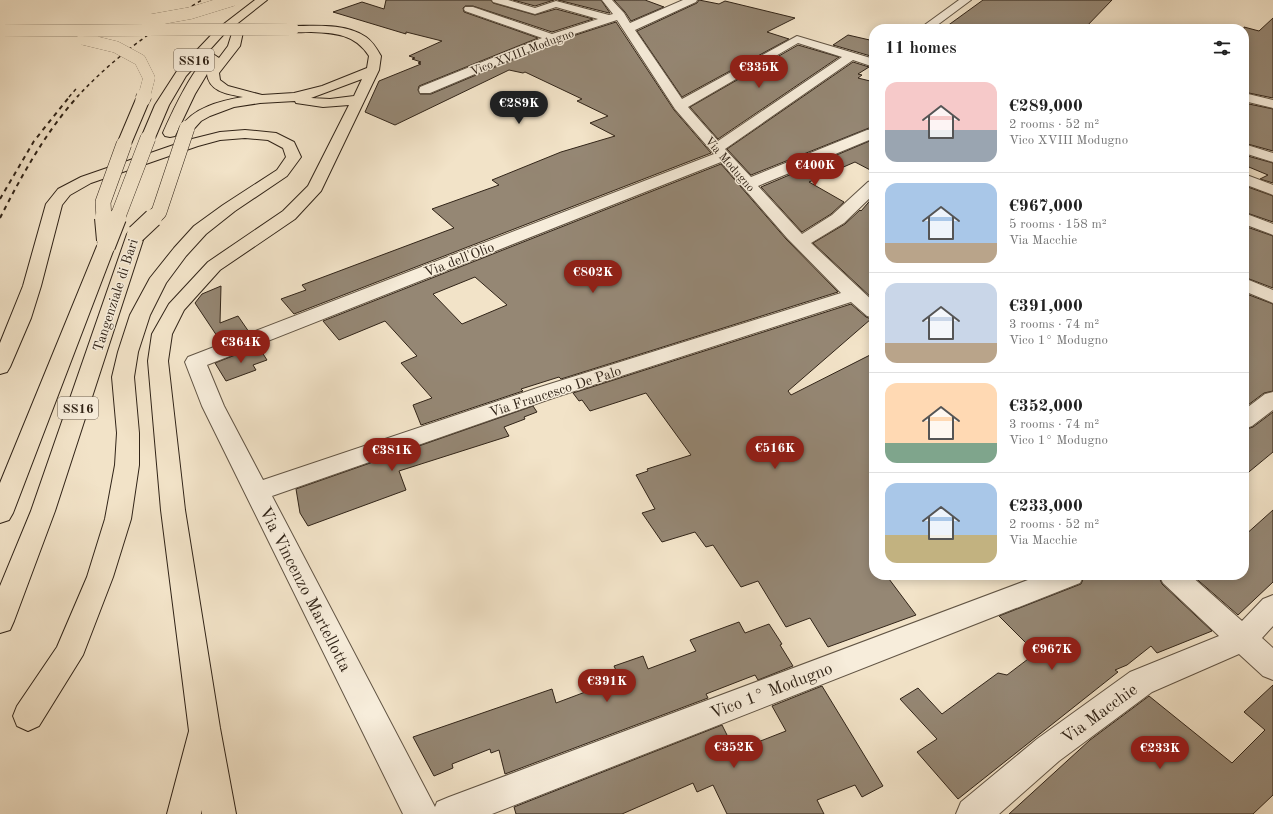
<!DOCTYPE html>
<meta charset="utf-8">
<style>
:root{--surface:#fff;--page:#f2f2f2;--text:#222;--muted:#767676;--line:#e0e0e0;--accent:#8f2418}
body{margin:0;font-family:"Old Standard TT",serif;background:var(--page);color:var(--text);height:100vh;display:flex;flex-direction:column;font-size:15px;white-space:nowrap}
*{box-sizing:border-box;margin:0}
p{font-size:13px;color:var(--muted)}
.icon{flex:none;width:22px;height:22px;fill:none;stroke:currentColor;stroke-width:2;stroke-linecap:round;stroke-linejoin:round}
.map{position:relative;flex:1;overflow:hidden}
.details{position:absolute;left:869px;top:24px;width:380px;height:556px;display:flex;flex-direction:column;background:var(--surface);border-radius:16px;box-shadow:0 2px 10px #0003}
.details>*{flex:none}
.price{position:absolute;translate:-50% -34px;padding:0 9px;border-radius:14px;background:var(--accent);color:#fff;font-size:13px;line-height:26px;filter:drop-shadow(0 1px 2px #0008)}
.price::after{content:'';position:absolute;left:50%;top:24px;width:12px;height:9px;margin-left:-6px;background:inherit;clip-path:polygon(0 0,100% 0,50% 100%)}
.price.selected{background:#222;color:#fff}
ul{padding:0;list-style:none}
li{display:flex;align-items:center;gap:12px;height:100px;padding:0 16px}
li+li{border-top:1px solid var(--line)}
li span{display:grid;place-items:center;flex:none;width:112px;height:80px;border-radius:12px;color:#555}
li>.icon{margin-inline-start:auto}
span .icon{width:48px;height:48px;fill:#fffc;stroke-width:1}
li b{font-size:17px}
h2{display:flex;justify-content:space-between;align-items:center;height:48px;padding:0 16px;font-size:17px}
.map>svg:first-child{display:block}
.building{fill:#958774;stroke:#312418;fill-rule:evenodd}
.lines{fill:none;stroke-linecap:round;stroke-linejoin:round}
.minor-casing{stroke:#615444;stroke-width:2}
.highway-casing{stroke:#312418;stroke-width:2}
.minor{fill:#f7eddb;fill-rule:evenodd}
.highway{fill:#f2e3c8;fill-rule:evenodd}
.rail-far1{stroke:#312418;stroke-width:1.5;stroke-dasharray:3.5 3.5;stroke-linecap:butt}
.rail{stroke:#312418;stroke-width:2;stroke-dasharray:4.5 4.5;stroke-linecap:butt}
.highway-bridge-far2-casing{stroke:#312418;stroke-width:12;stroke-linecap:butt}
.highway-bridge-far1-casing{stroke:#312418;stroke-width:16;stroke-linecap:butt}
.highway-bridge-casing{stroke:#312418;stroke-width:20;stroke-linecap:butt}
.highway-bridge-far2{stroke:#f2e3c8;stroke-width:12}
.highway-bridge-far1{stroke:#f2e3c8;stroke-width:15}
.highway-bridge{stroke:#f2e3c8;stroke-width:18}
.labels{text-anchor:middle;stroke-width:3;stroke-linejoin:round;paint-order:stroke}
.far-street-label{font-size:12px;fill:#312418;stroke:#f7eddb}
.shield{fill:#f7eddb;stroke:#6c6052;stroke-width:1}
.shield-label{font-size:13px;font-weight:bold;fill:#312418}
.street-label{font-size:14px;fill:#312418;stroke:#f7eddb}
.near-street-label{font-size:17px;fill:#312418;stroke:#f7eddb}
</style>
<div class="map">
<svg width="1273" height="814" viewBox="0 0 1273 814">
<rect width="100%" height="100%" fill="#f2e3c8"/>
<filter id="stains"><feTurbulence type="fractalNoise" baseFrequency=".005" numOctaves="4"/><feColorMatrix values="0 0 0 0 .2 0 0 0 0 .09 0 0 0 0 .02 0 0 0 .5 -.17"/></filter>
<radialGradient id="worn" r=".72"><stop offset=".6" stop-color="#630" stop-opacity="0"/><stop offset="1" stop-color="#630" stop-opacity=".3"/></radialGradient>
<path class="building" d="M386,0H491L493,3L535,15L556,9L593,19L552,32L473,6H465L463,8L464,12L538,38L419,86L418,90L420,94H431L557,41L616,22L674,110L711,153L294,314L281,299L306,290L302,285L454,228L432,209L499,185L492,180L561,152L615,136L590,123L608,116L577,101L582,99L525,72L523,73L509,70L395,125L365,112L379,81L421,64L418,63L421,62L412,59L415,58L409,56L442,41L406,32V34L333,12L362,2L384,9Z
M513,0H554L535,6Z
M558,0H601L610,13H609Z
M614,0H645L664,7L631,21L625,12Z
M699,0L719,4L725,1L795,18L767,32L789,39L682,97L637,31L697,3Z
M983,0H1112L1084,29H943Z
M1273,18V98L1244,92V27L1259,31Z
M848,35L874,41V57L833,45Z
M798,45L839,57L718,139L690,107Z
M853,62L869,67L858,74L862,75L858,78L874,82V126L751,175L727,149Z
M1244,103L1273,109V151L1244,143Z
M872,140L874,141V172L855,162L809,182L844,202L831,214L802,232L761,187Z
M1244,155L1273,163V183L1260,179L1268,175L1244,165Z
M721,164L786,239L838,292L561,379L559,377L521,389L523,391L421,425L413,405L432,398L401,363L417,356L385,321L339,340L323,321ZM475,277L507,305L462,324L433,294Z
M1245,186L1273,196V222L1244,212V187Z
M874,196V300L813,243L845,224L860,210L861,211Z
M1244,226L1273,236V288L1244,277Z
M221,286L220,323L238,316L249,332L221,342L195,303L202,294Z
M1244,293L1273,304V391L1264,393L1244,408Z
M851,304L866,317L871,319L788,391L791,395L874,353V575H886L916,615L828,647L810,618L786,627L758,581L741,587L713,545L706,547L695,532L662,542L642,513L655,509L636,475L648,471L647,469L691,455L646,393L590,411L582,400L579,401L573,393Z
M258,346L267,360L253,365L256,370L226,381L215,363Z
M533,406L537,412L524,417L525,419L504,427L509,436L399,471L406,490L308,526L300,513L296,489Z
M1273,412V452L1244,476V430L1253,427Z
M1273,510V582L1238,615L1192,575H1244V536Z
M1085,575H1158L1162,584L1212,631L1157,653L1151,646L1127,665L1115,670L1118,672L958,799L917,752L937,739L900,699L918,688L942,714L998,673L1007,675L1036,653L999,616L1081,584Z
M739,622L745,633L769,624L782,644L780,645L793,666L758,680L755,675L706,694L708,698L505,774L499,750L491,753L490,749L452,764L453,768L434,776L413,737L552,689L556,703L620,679L614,666L643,656L648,669L696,651L690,640Z
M1273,685V795L1253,814H1009L1090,740L1149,696L1232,763L1265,730L1244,712Z
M822,686L883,786L862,797L855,785L817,800L824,814H727L713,785L697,792L693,783L622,814H516L514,807L722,725L735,751L786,731L772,706Z"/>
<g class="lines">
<g class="minor-casing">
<path id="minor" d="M492,0H508L535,8L556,1L609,15L613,14L602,0H612L624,13L630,23L683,0H697L696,2L635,30L682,99L797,36L874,59V67L853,60L725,149L751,177L867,130L874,129V138L758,186L802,234L832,215L868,182L874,180V194L844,223L811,243L874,302V318L867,316L851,302L553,398L272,496L435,807L437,802L449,797L1041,575H1084L1080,583L492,814H403L202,406L185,362L188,357L714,154L675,109L617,20L556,40L430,93H420L419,90L420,87L542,38L465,11L464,9L465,7H473L552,34L598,19L556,7L535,14L493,2ZM798,43L842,57L718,141L688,107ZM721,162L787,238L841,293L537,388L263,480L224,406L207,365Z
M959,0H971L932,29H919Z
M1244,93L1273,100V108L1244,101Z
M1244,144L1273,153V162L1244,153Z
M1244,174L1273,185V195L1244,184Z
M1244,213L1273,224V235L1244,224Z
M1244,278L1273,290V303L1244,291Z
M1273,392V410L1252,426L1244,429V410L1265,394Z
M1159,575H1190L1242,621L1263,599L1273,595V626L1262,638L1273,648V680L1263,676L1239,654L1152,692L1059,761L999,814H956L961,802L1037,739L1130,672L1219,636L1163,583Z"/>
</g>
<g class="highway-casing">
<path id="highway" d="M255,0H267L224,34L186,76L169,105L155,138L153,141L148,142L143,141L141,138L155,105L177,71L216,30Z
M293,26C316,26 346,23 366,37C373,42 377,49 381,56L379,70L321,191L295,219L220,270L184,310L172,334L168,361L185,510L220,728L236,814H202V810L201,814H167L189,731L161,510L148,361L152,334L169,304L208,262L283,211L308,186L349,105L323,107L296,103L295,101L260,103L234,107L210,116L201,121L192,131L187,132L182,131L180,128C194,107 220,101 243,97C228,94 209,92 207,74L195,94L175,136L170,137L165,136L163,133C170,117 196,59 213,54L219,58L228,46L233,30H241L243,32L240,46L219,73L220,80L228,86L262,95L294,93L322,86L367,68L369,56C355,34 335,33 311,32C304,32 296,33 289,31L287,29ZM362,79L354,96L330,99L311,98Z
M143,95L148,96L150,99L131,144L129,147L124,148L119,147L117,144L136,99L138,96Z
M245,130L276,133L294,142L301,157L287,176L235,211L206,234L186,256L166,283L150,315L138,352L134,377L139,433V465L131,519L113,577L83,655L39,726L28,731L17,726L13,716L17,706L57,647L87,577L105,519L115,465L117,433L112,377L118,352L130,315L150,278L174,248L194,226L223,205L277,170L286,157L283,148L268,140L245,138L220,140L198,146L91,183L70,195L62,205L41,286L31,318L10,367L7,372L0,374V343L23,286L46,204L58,189L81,177L188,140L220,132Z
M136,229L142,230L145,234L55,511L14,621L10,630L0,633V586L31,511L127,234L130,230Z
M106,241L112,242L115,246L13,513L9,520L0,523V483L97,246L100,242Z"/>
</g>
<use href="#minor" class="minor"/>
<use href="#highway" class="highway"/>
<path class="rail-far1" d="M69,97L76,89
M77,97C113,58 156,27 202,0"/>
<path class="rail" d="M0,199L34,141L70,96
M0,218C22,175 45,133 78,96"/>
<g class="highway-bridge-far2-casing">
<path id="highway-bridge-far2" d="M152,20L191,13L233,0
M0,31L293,29
M83,39L116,47L140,60L149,78L144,97"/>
</g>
<g class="highway-bridge-far1-casing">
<path id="highway-bridge-far1" d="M143,99L144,96
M104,219L103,202L124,144
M117,219L148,138
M152,219L159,212L187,128"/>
</g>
<g class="highway-bridge-casing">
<path id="highway-bridge" d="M104,218L106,240
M136,234L153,218
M106,246L117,218"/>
</g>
<use href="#highway-bridge-far2" class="highway-bridge-far2"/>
<use href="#highway-bridge-far1" class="highway-bridge-far1"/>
<use href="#highway-bridge" class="highway-bridge"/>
</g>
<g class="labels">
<g class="far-street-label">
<text transform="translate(522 52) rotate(-21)" y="4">Vico XVIII Modugno</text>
<text transform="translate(730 164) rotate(49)" y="4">Via Modugno</text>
</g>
<g class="shield">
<rect x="174" y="49" width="40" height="22" rx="3"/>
<rect x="58" y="397" width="40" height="22" rx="3"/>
</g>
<g class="shield-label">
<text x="194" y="65">SS16</text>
<text x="78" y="413">SS16</text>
</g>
<g class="street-label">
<text transform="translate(459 259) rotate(-21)" y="5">Via dell'Olio</text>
<text transform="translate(115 295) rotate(-72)" y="5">Tangenziale di Bari</text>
<text transform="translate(555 391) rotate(-18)" y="5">Via Francesco De Palo</text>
</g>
<g class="near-street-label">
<text transform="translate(306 589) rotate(63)" y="6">Via Vincenzo Martellotta</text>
<text transform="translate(771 690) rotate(-21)" y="6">Vico 1° Modugno</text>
<text transform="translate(1099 713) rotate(-36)" y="6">Via Macchie</text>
</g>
</g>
<rect width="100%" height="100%" filter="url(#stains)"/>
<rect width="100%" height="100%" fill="url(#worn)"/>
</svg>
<b class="price" style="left:759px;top:89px">€335K</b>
<b class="price selected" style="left:519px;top:125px">€289K</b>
<b class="price" style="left:815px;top:187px">€400K</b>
<b class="price" style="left:593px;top:294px">€802K</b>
<b class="price" style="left:241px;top:364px">€364K</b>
<b class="price" style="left:775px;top:470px">€516K</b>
<b class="price" style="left:392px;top:472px">€381K</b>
<b class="price" style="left:1052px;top:671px">€967K</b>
<b class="price" style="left:607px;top:703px">€391K</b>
<b class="price" style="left:734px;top:769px">€352K</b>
<b class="price" style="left:1160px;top:770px">€233K</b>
<section class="details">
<h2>11 homes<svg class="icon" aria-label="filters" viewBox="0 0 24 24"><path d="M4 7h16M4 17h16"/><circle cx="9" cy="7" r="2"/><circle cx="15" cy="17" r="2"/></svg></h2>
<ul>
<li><span style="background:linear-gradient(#f6c9c9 60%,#9aa5b1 0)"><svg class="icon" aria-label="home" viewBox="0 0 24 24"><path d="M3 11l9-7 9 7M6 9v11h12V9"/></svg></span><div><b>€289,000</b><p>2 rooms · 52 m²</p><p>Vico XVIII Modugno</p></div></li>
<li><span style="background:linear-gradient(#a9c7e8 75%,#b9a48a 0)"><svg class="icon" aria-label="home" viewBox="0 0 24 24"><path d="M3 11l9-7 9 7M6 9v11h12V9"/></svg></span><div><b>€967,000</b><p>5 rooms · 158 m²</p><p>Via Macchie</p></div></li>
<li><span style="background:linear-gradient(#c9d6e8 75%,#b9a48a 0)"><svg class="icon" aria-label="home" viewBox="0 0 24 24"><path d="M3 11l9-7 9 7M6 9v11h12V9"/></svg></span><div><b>€391,000</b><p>3 rooms · 74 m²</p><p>Vico 1° Modugno</p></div></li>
<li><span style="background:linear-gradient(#ffd9b3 75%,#7fa58c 0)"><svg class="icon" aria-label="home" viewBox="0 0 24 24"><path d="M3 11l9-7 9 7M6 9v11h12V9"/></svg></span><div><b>€352,000</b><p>3 rooms · 74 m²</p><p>Vico 1° Modugno</p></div></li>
<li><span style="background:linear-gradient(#a9c7e8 65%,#c2b280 0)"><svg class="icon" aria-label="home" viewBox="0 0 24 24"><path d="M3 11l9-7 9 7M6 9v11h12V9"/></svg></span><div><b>€233,000</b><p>2 rooms · 52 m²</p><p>Via Macchie</p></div></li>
</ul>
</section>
</div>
